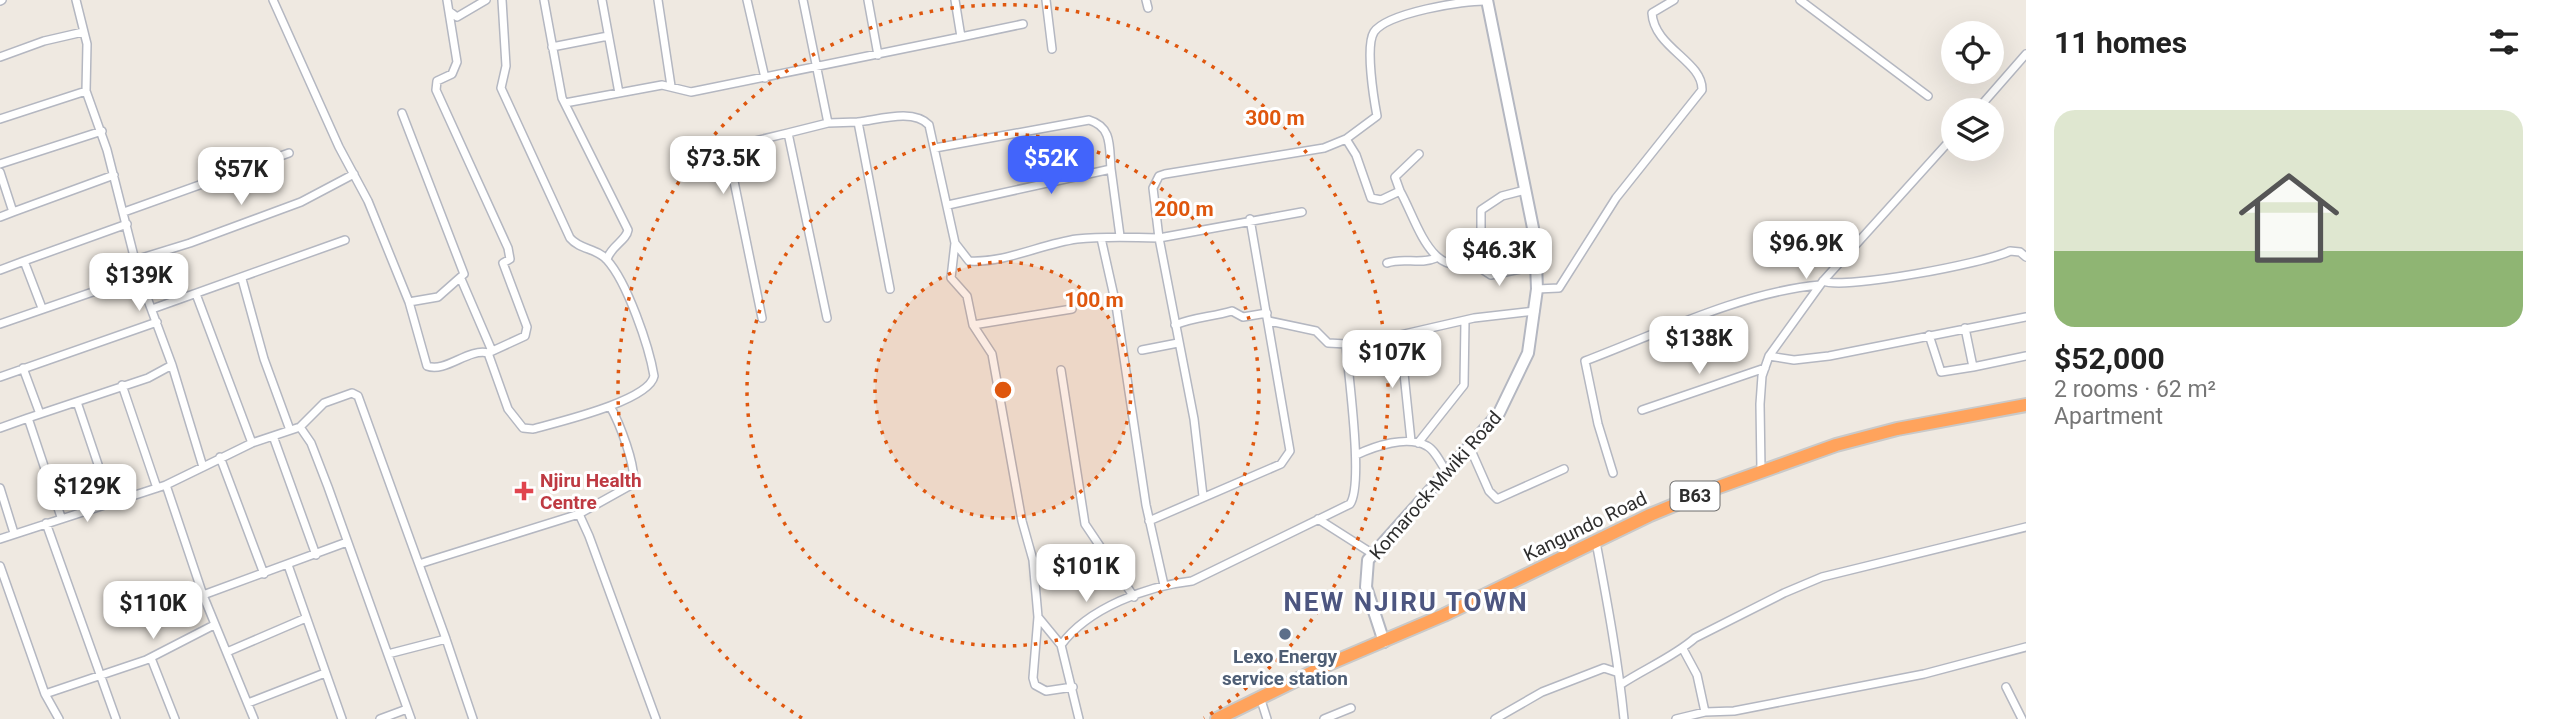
<!DOCTYPE html>
<meta charset="utf-8">
<style>
:root{--surface:#fff;--page:#f2f2f2;--text:#222;--muted:#767676;--accent:#4264fb}
body{margin:0;font-family:Roboto,sans-serif;background:var(--page);color:var(--text);height:100vh;display:flex;flex-direction:column;font-size:26px;white-space:nowrap}
*{box-sizing:border-box;margin:0}
p{font-size:23px;color:var(--muted)}
.icon{flex:none;width:38px;height:38px;fill:none;stroke:currentColor;stroke-width:2;stroke-linecap:round;stroke-linejoin:round}
.map{position:relative;flex:1;overflow:hidden}
.drawer{display:flex;flex-direction:column;background:var(--surface);width:525px}
.drawer>*{flex:none}
.controls{position:absolute;left:1941px;top:21px;display:grid;gap:14px}
.controls a{display:grid;place-items:center;width:63px;height:63px;border-radius:50%;background:var(--surface);box-shadow:0 7px 28px #0002;font-size:35px}
.price{position:absolute;translate:-50% -60px;padding:0 16px;border-radius:14px;background:#fff;color:#222;font-size:23px;line-height:46px;filter:drop-shadow(0 2px 4px #0008)}
.price::after{content:'';position:absolute;left:50%;top:42px;width:21px;height:16px;margin-left:-10px;background:inherit;clip-path:polygon(0 0,100% 0,50% 100%)}
.price.current{background:var(--accent);color:#fff}
ul{padding:0;list-style:none}
li{display:grid;align-content:center;gap:14px;height:371px;padding:0 28px}
li span{display:grid;place-items:center;height:217px;border-radius:21px;color:#555}
li>.icon{margin-inline-start:auto}
span .icon{width:126px;height:126px;fill:#fffc;stroke-width:1}
li b{font-size:30px}
h2{display:flex;justify-content:space-between;align-items:center;height:84px;padding:0 28px;font-size:30px}
main{display:flex;flex:1;min-height:0}
.map>svg:first-child{display:block}
.lines{fill:none;stroke-linecap:round;stroke-linejoin:round}
.street-casing{stroke:#b4b7c1;stroke-width:10}
.secondary-casing{stroke:#b4b7c1;stroke-width:14}
.highway-casing{stroke:#c9c9c9;stroke-width:16}
.street{stroke:#fff;stroke-width:7}
.secondary{stroke:#fff;stroke-width:10}
.highway{stroke:#ffa35c;stroke-width:12}
.ring{fill:none;stroke:#df570e;stroke-width:3.5;stroke-dasharray:3.5 7}
.health-dot{fill:#e0444e;stroke:#fff;stroke-width:2.5}
.service-dot{fill:#5c6f8a;stroke:#fff;stroke-width:2.5}
.labels{text-anchor:middle;stroke-width:6;stroke-linejoin:round;paint-order:stroke}
.shield{fill:#fff;stroke:#6d6d6d;stroke-width:2}
.shield-label{font-size:18px;font-weight:bold;fill:#2e2e2e}
.health-label{font-size:19px;font-weight:bold;fill:#be3a42;stroke:#fff;text-anchor:start}
.street-label{font-size:19px;fill:#2e2e2e;stroke:#fff}
.service-label{font-size:19px;font-weight:bold;fill:#4e5e75;stroke:#fff}
.district-label{font-size:26px;font-weight:bold;letter-spacing:2px;fill:#4d5680;stroke:#fff}
.centre{fill:#df570e;stroke:#fff;stroke-width:3.5}
.ring-label{font-size:21px;text-anchor:middle;font-weight:bold;fill:#df570e;stroke:#fff;stroke-width:6;stroke-linejoin:round;paint-order:stroke}
</style>
<main>
<div class="map">
<svg width="2026" height="719" viewBox="0 0 2026 719">
<rect width="100%" height="100%" fill="#efe9e1"/>
<g class="lines">
<g class="street-casing">
<path id="street" d="M76,0L87,44L86,91L107,150L139,276L172,365L203,467L166,485L203,595
M273,0L339,147L368,201L409,302L427,366C446,373 468,348 488,353L508,409L523,428L533,429C558,422 649,401 654,376C649,346 627,282 607,260C597,248 580,250 570,238L501,88L506,66L502,0
M447,0L457,62L452,74L437,81L436,90L508,248L510,259L503,263L527,327L525,336L488,353
M544,0L562,98L628,230C626,241 612,245 607,259
M602,0L619,93
M658,0L671,86
M747,0L765,78
M803,0L828,123
M868,0L878,55
M1046,0L1052,49
M1146,0L1148,8
M1800,0L1928,96
M0,1L2,0
M449,11L457,17L486,0
M961,37L1023,24
M552,47L608,36
M0,57L44,41L83,32
M565,103L662,85L691,92L961,37L955,0
M1977,110L2026,54
M402,113L464,274L438,297L409,302
M0,119L86,91
M858,122C878,120 913,108 929,125L955,243L969,261C1006,263 1041,244 1077,239C1104,236 1132,237 1159,238L1194,419L1203,496
M1346,139L1356,155L1371,198L1381,200L1400,191C1418,223 1433,289 1481,255V210L1502,196L1525,190
M935,148L1089,120C1113,127 1109,148 1111,169
M0,164L102,131
M0,172L13,212L114,175
M1400,191L1395,177L1419,154
M948,205L1111,169L1120,236
M124,212L289,153
M1302,212L1159,238L1153,188L1159,176L1165,174L1324,148L1346,139L1377,116C1374,100 1365,46 1374,32C1387,13 1464,0 1487,1
M0,217L13,212
M1101,238L1116,305L1146,505L1164,585
M955,243L951,278L967,296L973,325L992,354L1022,521L1033,560L1038,617L1061,645C1088,608 1147,586 1192,581L1350,504C1364,484 1348,374 1346,344
M135,260L190,243L301,202L354,174
M24,261L127,224
M1471,262L1491,275L1536,266
M1387,263C1403,257 1420,265 1436,258
M0,270L24,261L42,308
M242,279L264,359L290,430
M461,279L492,351
M1823,281C1844,290 1986,263 2010,251L2020,252L2026,257
M1537,289L1559,288L1616,198L1702,90C1703,61 1654,48 1652,13L1674,0
M196,294L252,443
M152,309L345,240
M762,318L728,152L734,146L788,133
M827,318L788,133L828,123L858,122L890,289
M1269,321L1316,331L1328,343L1346,344L1367,336L1400,335L1474,318L1535,311
M0,324L139,276
M973,325L1072,309
M1175,325C1194,317 1212,317 1232,311L1243,317L1267,313
M1965,328L1973,367L2026,356
M1400,335L1411,441
M1929,335L1941,372L1973,367
M1142,350L1178,343
M1769,356L1794,360L1829,356L2026,317
M23,368L40,414
M1061,370L1085,524L1134,597
M0,377L157,322
M122,385L157,488
M77,402L111,503
M610,406C619,422 637,467 633,484L579,514L589,536L656,719
M1642,410L1765,368
M300,427L311,443L328,487L411,719
M0,428L28,418
M273,436L316,555
M1418,443L1464,385L1465,321
M1470,448L1489,491L1497,499L1564,469
M1356,455C1375,446 1407,435 1427,446C1435,450 1442,465 1447,473
M220,457L264,574
M203,467L252,443L300,427L324,403L352,393L358,396L446,639L388,654
M1761,470L1760,404L1762,376L1769,356L1823,281L1953,137
M1613,473L1598,424L1585,361C1659,333 1742,292 1820,285
M0,488L14,533
M61,517L28,418L148,378L172,365
M1318,519L1373,554
M1149,521L1281,464L1290,451L1250,219
M46,523L116,719
M0,539L166,485
M1596,542C1607,601 1618,659 1624,719
M419,564L579,514
M288,565L342,719
M0,566L45,694L146,660L214,625
M1038,617L1033,678L1035,685L1046,691L1073,687
M446,639L473,719
M1061,645L1079,719
M1683,649L1697,675L1705,712
M227,652L306,618
M151,658L175,719
M1620,685C1644,669 1675,656 1695,638L1784,593L1822,577L2026,527
M2006,687L2022,719
M45,694L59,719
M1261,700L1267,719
M248,703L325,673
M254,719L203,595L347,542
M380,719L407,709
M1324,719L1351,708
M1495,719L1542,692L1604,668L1616,672
M1676,719L1705,712L1734,711L1924,674L2026,647"/>
</g>
<g class="secondary-casing">
<path id="secondary" d="M1384,642L1366,587L1368,560L1499,413L1528,353L1537,289L1535,238L1487,0"/>
</g>
<g class="highway-casing">
<path id="highway" d="M1217,719L1329,664L1444,615L1650,515L1713,489L1836,445L1897,429L2026,405"/>
</g>
<use href="#street" class="street"/>
<use href="#secondary" class="secondary"/>
<use href="#highway" class="highway"/>
</g>
<circle cx="1003" cy="390" r="128" fill="#df570e" fill-opacity=".12"/>
<g class="ring">
<circle cx="1003" cy="390" r="128"/>
<circle cx="1003" cy="390" r="256"/>
<path d="M802 718A385 385 0 1 1 1204 718"/>
</g>
<path class="health-dot" d="M520.5 480.5h7v7h7v7h-7v7h-7v-7h-7v-7h7z"/>
<circle class="service-dot" cx="1285" cy="634" r="7"/>
<g class="labels">
<rect class="shield" x="1670.5" y="481.5" width="49" height="29" rx="5"/>
<g class="shield-label">
<text x="1695" y="502">B63</text>
</g>
<g class="health-label">
<text x="540" y="487">Njiru Health<tspan x="540" dy="22">Centre</tspan></text>
</g>
<g class="street-label">
<text transform="translate(1435 485) rotate(-49)" y="7">Komarock-Mwiki Road</text>
<text transform="translate(1585 526) rotate(-26)" y="7">Kangundo Road</text>
</g>
<g class="service-label">
<text x="1285" y="663">Lexo Energy<tspan x="1285" dy="22">service station</tspan></text>
</g>
<g class="district-label">
<text x="1406" y="611">NEW NJIRU TOWN</text>
</g>
</g>
<circle cx="1003" cy="390" r="10" class="centre"/>
<g class="ring-label">
<text x="1275" y="125">300 m</text>
<text x="1184" y="216">200 m</text>
<text x="1094" y="307">100 m</text>
</g>
</svg>
<div class="controls">
<a><svg class="icon" aria-label="locate" viewBox="0 0 24 24"><circle cx="12" cy="12" r="6"/><path d="M12 2v4M12 18v4M2 12h4M18 12h4"/></svg></a>
<a><svg class="icon" aria-label="layers" viewBox="0 0 24 24"><path d="M12 4l9 5-9 5-9-5zM3 14l9 5 9-5"/></svg></a>
</div>
<b class="price" style="left:723px;top:196px">$73.5K</b>
<b class="price current" style="left:1051px;top:196px">$52K</b>
<b class="price" style="left:241px;top:207px">$57K</b>
<b class="price" style="left:1806px;top:281px">$96.9K</b>
<b class="price" style="left:1499px;top:288px">$46.3K</b>
<b class="price" style="left:139px;top:313px">$139K</b>
<b class="price" style="left:1699px;top:376px">$138K</b>
<b class="price" style="left:1392px;top:390px">$107K</b>
<b class="price" style="left:87px;top:524px">$129K</b>
<b class="price" style="left:1086px;top:604px">$101K</b>
<b class="price" style="left:153px;top:641px">$110K</b>
</div>
<section class="drawer">
<h2>11 homes<svg class="icon" aria-label="filters" viewBox="0 0 24 24"><path d="M4 7h16M4 17h16"/><circle cx="9" cy="7" r="2"/><circle cx="15" cy="17" r="2"/></svg></h2>
<ul>
<li><span style="background:linear-gradient(#dfe7d0 65%,#8fb573 0)"><svg class="icon" aria-label="home" viewBox="0 0 24 24"><path d="M3 11l9-7 9 7M6 9v11h12V9"/></svg></span><div><b>$52,000</b><p>2 rooms · 62 m²</p><p>Apartment</p></div></li>
</ul>
</section>
</main>
